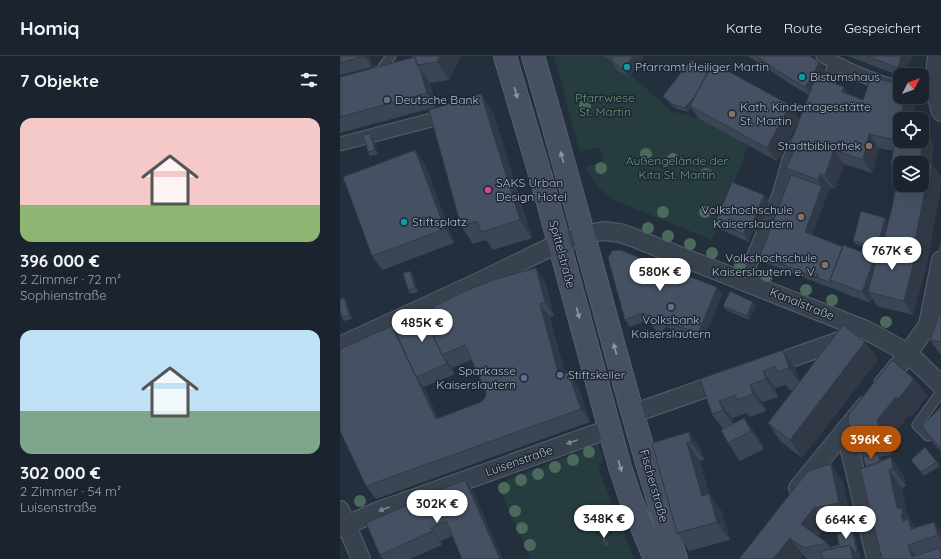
<!DOCTYPE html>
<html lang="de">
<meta charset="utf-8">
<style>
:root{--surface:#1b232e;--page:#242b36;--text:#f1f3f6;--muted:#a0a4aa;--line:#39404a;--accent:#b45309}
body{margin:0;font-family:Quicksand,sans-serif;background:var(--page);color:var(--text);height:100vh;display:flex;flex-direction:column;font-size:15px;white-space:nowrap}
*{box-sizing:border-box;margin:0}
p{font-size:13px;color:var(--muted)}
.icon{flex:none;width:22px;height:22px;fill:none;stroke:currentColor;stroke-width:2;stroke-linecap:round;stroke-linejoin:round}
.map{position:relative;flex:1;overflow:hidden}
.side{display:flex;flex-direction:column;background:var(--surface);width:340px}
.side>*{flex:none}
.needle{width:26px;rotate:49deg}
.fabs{position:absolute;left:553px;top:12px;display:grid;gap:8px}
.fabs a{display:grid;place-items:center;width:36px;height:36px;border-radius:8px;background:var(--surface);box-shadow:0 4px 16px #0002,0 0 0 1px var(--line);font-size:20px}
.price{position:absolute;translate:-50% -34px;padding:0 9px;border-radius:14px;background:#fff;color:#222;font-size:13px;line-height:26px;filter:drop-shadow(0 1px 2px #0008)}
.price::after{content:'';position:absolute;left:50%;top:24px;width:12px;height:9px;margin-left:-6px;background:inherit;clip-path:polygon(0 0,100% 0,50% 100%)}
.price.active{background:var(--accent);color:#fff}
ul{padding:0;list-style:none}
li{display:grid;align-content:center;gap:8px;height:212px;padding:0 20px}
li span{display:grid;place-items:center;height:124px;border-radius:12px;color:#555}
li>.icon{margin-inline-start:auto}
span .icon{width:72px;height:72px;fill:#fffc;stroke-width:1}
li b{font-size:17px}
h2{display:flex;justify-content:space-between;align-items:center;height:48px;padding:0 20px;font-size:17px}
header{display:flex;align-items:center;gap:24px;box-sizing:border-box;height:56px;padding:0 20px;background:var(--surface);border-bottom:1px solid var(--line)}
header strong{font-size:19px}
nav{display:flex;gap:22px;margin-inline-start:auto;font-size:14px}
main{display:flex;flex:1;min-height:0}
.map>svg:first-child{display:block}
.park{fill:#263c3f}
.lines{fill:none;stroke-linecap:round;stroke-linejoin:round}
.service-casing{stroke:#565f6c;stroke-width:11}
.pedestrian-casing{stroke:#565f6c;stroke-width:15}
.minor-casing{stroke:#565f6c;stroke-width:20}
.secondary-casing{stroke:#565f6c;stroke-width:24}
.service{stroke:#38414e;stroke-width:9}
.pedestrian{stroke:#38414e;stroke-width:13}
.minor{stroke:#38414e;stroke-width:18}
.secondary{stroke:#465061;stroke-width:22}
.tree{fill:#4b6a5d}
.wall{fill:#3b4654;fill-rule:evenodd}
.shaded-wall{fill:#303945}
.building{fill:#455162;stroke:#303945}
.oneway{fill:#8e96a5}
.oneway2{fill:#7c8592}
.culture-dot{fill:#0f9aa8;stroke:#1d2633;stroke-width:1.5}
.service-dot{fill:#5c6f8a;stroke:#1d2633;stroke-width:1.5}
.education-dot{fill:#8d6e63;stroke:#1d2633;stroke-width:1.5}
.hotel-dot{fill:#d1479c;stroke:#1d2633;stroke-width:1.5}
.labels{text-anchor:middle;stroke-width:3;stroke-linejoin:round;paint-order:stroke}
.poi-label{font-size:12px;fill:#b4bcc9;stroke:#1d2633;text-anchor:start}
.park-label{font-size:12px;fill:#6b9a76;stroke:#1d2633}
.street-label{font-size:12px;fill:#b4bcc9;stroke:#1d2633}
</style>
<header>
<strong>Homiq</strong>
<nav><a>Karte</a><a>Route</a><a>Gespeichert</a></nav>
</header>
<main>
<section class="side">
<h2>7 Objekte<svg class="icon" aria-label="filters" viewBox="0 0 24 24"><path d="M4 7h16M4 17h16"/><circle cx="9" cy="7" r="2"/><circle cx="15" cy="17" r="2"/></svg></h2>
<ul>
<li><span style="background:linear-gradient(#f6c9c9 70%,#8fb573 0)"><svg class="icon" aria-label="home" viewBox="0 0 24 24"><path d="M3 11l9-7 9 7M6 9v11h12V9"/></svg></span><div><b>396 000 €</b><p>2 Zimmer · 72 m²</p><p>Sophienstraße</p></div></li>
<li><span style="background:linear-gradient(#bfe0f5 65%,#7fa58c 0)"><svg class="icon" aria-label="home" viewBox="0 0 24 24"><path d="M3 11l9-7 9 7M6 9v11h12V9"/></svg></span><div><b>302 000 €</b><p>2 Zimmer · 54 m²</p><p>Luisenstraße</p></div></li>
</ul>
</section>
<div class="map">
<svg width="601" height="503" viewBox="0 0 601 503">
<rect width="100%" height="100%" fill="#242f3e"/>
<path class="park" d="M214,0H265L279,10L277,13L289,21L291,19L331,55L359,63L408,90L372,184L274,144L258,131L245,111L264,106L259,91L240,96Z
M257,385L263,405L258,412L294,503H191L157,428L244,394Z"/>
<g class="lines">
<g class="service-casing">
<path id="service" d="M36,16L41,14L51,0
M588,380L577,369L601,336"/>
</g>
<g class="pedestrian-casing">
<path id="pedestrian" d="M483,0C507,14 533,25 560,32
M582,37L596,41
M480,41L496,8
M0,88L99,62
M403,225L439,139L449,103L460,82"/>
</g>
<g class="minor-casing">
<path id="minor" d="M597,0C594,20 595,37 601,56
M0,290L143,224L219,187L243,179L264,175L280,177L292,181L526,274L568,297L601,329
M425,311L511,281
M543,328L563,304L588,269L601,204
M292,357L306,353L386,325
M505,374L536,503
M458,432L525,350
M0,454L21,503
M0,472L36,456L269,373"/>
</g>
<g class="secondary-casing">
<path id="secondary" d="M165,0L203,128L280,411L291,444L315,503
M193,0C228,118 259,237 292,355C306,405 321,454 336,503"/>
</g>
<use href="#service" class="service"/>
<use href="#pedestrian" class="pedestrian"/>
<use href="#minor" class="minor"/>
<use href="#secondary" class="secondary"/>
</g>
<g class="tree">
<circle cx="245" cy="50" r="6"/>
<circle cx="306" cy="98" r="6"/>
<circle cx="333" cy="103" r="6"/>
<circle cx="261" cy="112" r="6"/>
<circle cx="366" cy="118" r="6"/>
<circle cx="323" cy="156" r="6"/>
<circle cx="365" cy="156" r="6"/>
<circle cx="308" cy="172" r="6"/>
<circle cx="328" cy="180" r="6"/>
<circle cx="350" cy="188" r="6"/>
<circle cx="372" cy="197" r="6"/>
<circle cx="400" cy="209" r="6"/>
<circle cx="427" cy="220" r="6"/>
<circle cx="466" cy="234" r="6"/>
<circle cx="492" cy="244" r="6"/>
<circle cx="546" cy="266" r="6"/>
<circle cx="249" cy="396" r="6"/>
<circle cx="233" cy="404" r="6"/>
<circle cx="215" cy="411" r="6"/>
<circle cx="198" cy="418" r="6"/>
<circle cx="181" cy="424" r="6"/>
<circle cx="164" cy="432" r="6"/>
<circle cx="20" cy="445" r="6"/>
<circle cx="175" cy="455" r="6"/>
<circle cx="182" cy="472" r="6"/>
<circle cx="190" cy="489" r="6"/>
</g>
<path class="wall" d="M0,0H29L32,11L0,19Z
M72,0H121L109,24L90,27L96,51L0,77V21L73,2Z
M264,0H304L289,22L276,13L271,5H272Z
M408,0H470L479,6L486,17L483,24L509,38L523,44H576L574,58H575L578,63H560L584,71V74L594,88L591,107L592,108L601,120V126L598,147L587,207L573,259L537,250L532,242L530,247L426,207L420,200L451,119L446,112L453,97L449,91L459,64L437,105L359,63L351,52L348,56L335,52L326,44L323,40L367,17L460,63L469,39L452,29ZM539,92L553,95L551,109L560,122V107L582,129L544,182L547,186L542,185L547,166L513,185L516,188L539,195L537,203L535,201L503,191L472,179L490,131L495,133L504,108L532,117Z
M508,0H572L566,19H560V20Z
M141,38L153,56L192,182L153,194L146,184L133,188L121,170Z
M30,77L32,81L38,98L30,100L28,96Z
M75,94L85,108L114,187L42,214L32,200Z
M424,139L429,146L418,176L413,174L409,186L381,174L375,167Z
M269,205L377,231L382,238L363,285L326,271L321,276L316,275L308,264L290,271L285,264Z
M70,215L73,219L78,236L71,238L68,234Z
M205,225L214,260L210,261L225,318L238,330L250,366L36,443L26,430L52,270L54,273ZM131,304L146,336L145,342L141,346L98,362L84,331L115,318L112,312Z
M4,242L7,246L12,263L4,265L2,261Z
M416,249L409,264L386,254L383,250Z
M601,253V298H600L590,284Z
M525,286L538,304L462,402L440,385L428,367L454,333L450,334L446,329L435,332L438,341L423,346L426,355L410,361L407,357L392,362L394,368L404,362L417,380L424,393L400,405L388,387L383,373L372,358L360,323L443,294L455,312L460,326Z
M574,323L587,340L571,361L569,359L550,382L553,398L540,401L541,405L551,401L563,419L566,430L562,432L563,442L568,460L574,469L575,472L594,466L601,476V503H542L526,411L523,401L514,387Z
M601,351V396L594,388L582,370Z
M349,376L361,394L364,404L360,405L369,438L382,456L390,484L349,495L337,477Z
M571,404L597,406L600,410L584,420Z
M125,424L134,437L112,480L101,485L102,489L70,503H43L40,499L78,444L80,448L95,441Z
M503,426L511,465L486,469L478,480L487,487L490,491L499,489L512,474L514,478L520,501H519L520,503H467L463,499L399,503Z
M258,462L260,466L257,467L254,463Z
M264,480L267,484L269,489L266,490L263,486Z"/>
<path class="shaded-wall" d="M24,0H29L32,11Z
M100,0H121L109,24L97,6Z
M293,0H304L289,22L284,14Z
M561,0H572L566,19H563L558,12Z
M479,6L486,17L480,30L473,41L465,31Z
M80,13L90,27L96,51L87,37Z
M371,20L350,50L351,52L348,56L345,52Z
M504,31L513,44L502,36Z
M141,38L153,56L192,182L180,164Z
M564,41H574L576,44L573,63L562,55Z
M450,49L460,63L437,105L427,92Z
M575,58L578,63H574Z
M582,68L584,71L582,85Z
M585,74L594,88L590,118L580,105Z
M30,77L32,81L38,98L35,94Z
M529,78L539,92L532,117L523,104Z
M75,94L85,108L114,187L105,173Z
M494,94L504,108L495,133L485,119Z
M592,108L601,120V126L598,147L589,133Z
M480,118L490,131L470,184L465,176L482,130L478,124Z
M586,129L598,147L587,207L573,259L564,245L577,194L574,190Z
M424,139L429,146L418,176L412,169Z
M545,162L547,166L539,195L537,191Z
M408,167L413,174L409,186L404,178Z
M535,201L543,212L528,236L532,242L530,247L522,236Z
M196,212L205,225L214,260L205,246Z
M70,215L73,219L78,236L75,232Z
M377,231L382,238L363,285L358,277Z
M4,242L7,246L12,263L9,259Z
M413,246L416,249L409,264L407,260Z
M200,248L210,261L229,333L219,320Z
M52,270L62,283L76,321L84,331L105,377L96,363Z
M525,286L538,304L462,402L450,384Z
M443,294L455,312L461,330L449,312Z
M105,302L112,312L115,318L107,308Z
M423,315L435,332L438,341L426,323Z
M228,316L238,330L250,366L241,353Z
M574,323L587,340L571,361L558,343Z
M410,329L423,346L426,355L413,338Z
M556,341L569,359L550,382L553,398L541,380L537,364Z
M379,345L392,362L395,372L383,354Z
M404,362L417,380L424,393L411,375Z
M349,376L361,394L364,404L351,386Z
M347,387L360,405L374,458L362,440Z
M538,398L540,401L545,419L542,415Z
M551,401L563,419L566,430L553,413Z
M491,408L503,426L511,465L499,447Z
M549,414L562,432L568,460L574,469L576,474L580,481L563,465L557,452Z
M125,424L134,437L163,503H160Z
M369,438L382,456L390,484L377,466Z
M474,452L486,469L474,486L461,468Z
M594,466L601,476V483L598,479Z
M91,472L101,485L102,489L93,475Z
M512,474L514,478L520,501L517,497Z
M450,482L463,499L460,503H433Z
M510,489L520,503H513Z
M568,489L578,503L572,501Z"/>
<path class="building" d="M0,0H24L0,7Z
M75,0H100L97,6L77,9Z
M270,0H293L284,14L271,5L273,2Z
M416,0H470L479,6L473,19L465,31L444,19Z
M527,0H561L558,12Z
M75,1L77,9L80,13L87,37L0,61V21Z
M351,4L367,17L355,40L345,52L332,48L323,40Z
M373,7L450,49L427,92L350,50Z
M476,21L504,31L502,36L523,44L531,21L560,28V41H564L562,55L575,58L574,63H560V85H582V73L585,74L580,105L592,108L589,133L586,129L582,128V107H560V111L551,109L555,84L529,78L523,104L494,94L485,119L480,118L478,124L446,112L455,93L449,91Z
M141,38L180,164L141,176L137,165L121,170L89,54Z
M30,77L35,94L28,96L23,79Z
M75,94L105,173L32,200L3,121Z
M451,119L482,130L465,176L503,191L490,224L492,227L420,200Z
M557,124H560V129H582V128L586,129L574,190L544,182L552,152Z
M392,126L424,139L412,169L408,167L404,178L375,167Z
M521,155L545,162L537,191L513,185Z
M541,185L577,194L564,245L528,236Z
M601,185V198L600,197L599,193Z
M503,189L535,201L522,236L490,224Z
M280,194L377,231L358,277L320,264L316,268L311,267L308,264V259L303,257L285,264L268,202L272,195Z
M196,212L205,246L200,248L219,320L228,316L241,353L26,430L0,375V293L52,270L96,363L141,346L145,342L146,336L125,289L102,299L92,277L102,272L93,251L123,236L156,223Z
M70,215L75,232L68,234L63,217Z
M390,235L413,246L407,260L383,250Z
M4,242L9,259L2,261L0,255V243Z
M601,253V286L590,284Z
M94,254L102,272L92,277L102,299L107,308L76,321L54,272Z
M503,269L525,286L450,384L428,367Z
M443,294L449,312L437,316L435,310L423,315L426,323L410,329L413,338L397,344L395,339L379,345L383,354L372,358L360,323Z
M552,304L574,323L558,343L556,341L537,364L541,380L514,387L508,365L509,358Z
M601,351V393L582,370Z
M404,362L411,375L388,387L381,374Z
M349,376L351,386L347,387L362,440L369,438L377,466L337,477L312,387Z
M585,391L597,406L581,416L571,404Z
M538,398L540,406L526,411L523,401Z
M551,401L553,413L549,414L551,424L557,452H562L563,457L561,460L563,465L568,463L571,473L594,466L598,479L568,489L572,501L599,492L601,498V503H542L520,413Z
M491,408L499,447L474,452L461,468L487,487L464,492L450,482L433,503H399L468,415Z
M125,424L160,503H122L106,465L91,472L93,475L40,499L26,467L78,444L80,448L95,441L93,437Z
M255,458L257,462L254,463L253,459Z
M512,474L517,497H516L510,489L491,493L490,491L499,489L497,478Z
M264,480L266,485L263,486L262,481Z
M510,489L513,503H483L481,495Z"/>
<defs><path id="oneway-solid" d="M-6-.8H1V-3.2L6.5 0L1 3.2V.8H-6Z"/></defs>
<g class="oneway">
<use href="#oneway-solid" transform="translate(176 37) rotate(74)"/>
<use href="#oneway-solid" transform="translate(222 101) rotate(-106)"/>
<use href="#oneway-solid" transform="translate(238 257) rotate(75)"/>
<use href="#oneway-solid" transform="translate(275 293) rotate(-105)"/>
<use href="#oneway-solid" transform="translate(280 410) rotate(73)"/>
</g>
<g class="oneway2">
<use href="#oneway-solid" transform="translate(232 386) rotate(161)"/>
<use href="#oneway-solid" transform="translate(44 453) rotate(160)"/>
</g>
<g class="culture-dot">
<circle cx="287" cy="11" r="4"/>
<circle cx="462" cy="21" r="4"/>
<circle cx="64" cy="166" r="4"/>
</g>
<g class="service-dot">
<circle cx="47" cy="44" r="4"/>
<circle cx="331" cy="251" r="4"/>
<circle cx="220" cy="319" r="4"/>
<circle cx="184" cy="322" r="4"/>
</g>
<g class="education-dot">
<circle cx="392" cy="58" r="4"/>
<circle cx="529" cy="90" r="4"/>
<circle cx="461" cy="161" r="4"/>
<circle cx="485" cy="209" r="4"/>
</g>
<circle class="hotel-dot" cx="148" cy="134" r="4"/>
<g class="labels">
<g class="poi-label">
<text x="295" y="15">Pfarramt Heiliger Martin</text>
<text x="470" y="25">Bistumshaus</text>
<text x="55" y="48">Deutsche Bank</text>
<text x="400" y="55">Kath. Kindertagesstätte<tspan x="400" dy="14">St. Martin</tspan></text>
<text x="521" y="94" text-anchor="end">Stadtbibliothek</text>
<text x="156" y="131">SAKS Urban<tspan x="156" dy="14">Design Hotel</tspan></text>
<text x="453" y="158" text-anchor="end">Volkshochschule<tspan x="453" dy="14">Kaiserslautern</tspan></text>
<text x="72" y="170">Stiftsplatz</text>
<text x="477" y="206" text-anchor="end">Volkshochschule<tspan x="477" dy="14">Kaiserslautern e. V.</tspan></text>
<text x="331" y="268" text-anchor="middle">Volksbank<tspan x="331" dy="14">Kaiserslautern</tspan></text>
<text x="176" y="319" text-anchor="end">Sparkasse<tspan x="176" dy="14">Kaiserslautern</tspan></text>
<text x="228" y="323">Stiftskeller</text>
</g>
<g class="park-label">
<text x="265" y="46">Pfarrwiese<tspan x="265" dy="14">St. Martin</tspan></text>
<text x="337" y="109">Außengelände der<tspan x="337" dy="14">Kita St. Martin</tspan></text>
</g>
<g class="street-label">
<text transform="translate(222 198) rotate(75)" y="4">Spittelstraße</text>
<text transform="translate(462 248) rotate(22)" y="4">Kanalstraße</text>
<text transform="translate(179 405) rotate(-19)" y="4">Luisenstraße</text>
<text transform="translate(314 430) rotate(74)" y="4">Fischerstraße</text>
</g>
</g>
</svg>
<div class="fabs">
<a><svg class="needle" viewBox="-14 -14 28 28"><path d="M0-13l5 13h-10z" fill="#e53935"/><path d="M0 13l5-13h-10z" fill="#a0a4aa"/></svg></a>
<a><svg class="icon" aria-label="locate" viewBox="0 0 24 24"><circle cx="12" cy="12" r="6"/><path d="M12 2v4M12 18v4M2 12h4M18 12h4"/></svg></a>
<a><svg class="icon" aria-label="layers" viewBox="0 0 24 24"><path d="M12 4l9 5-9 5-9-5zM3 14l9 5 9-5"/></svg></a>
</div>
<b class="price" style="left:552px;top:215px">767K €</b>
<b class="price" style="left:320px;top:236px">580K €</b>
<b class="price" style="left:82px;top:287px">485K €</b>
<b class="price active" style="left:531px;top:404px">396K €</b>
<b class="price" style="left:97px;top:468px">302K €</b>
<b class="price" style="left:264px;top:483px">348K €</b>
<b class="price" style="left:506px;top:484px">664K €</b>
</div>
</main>
